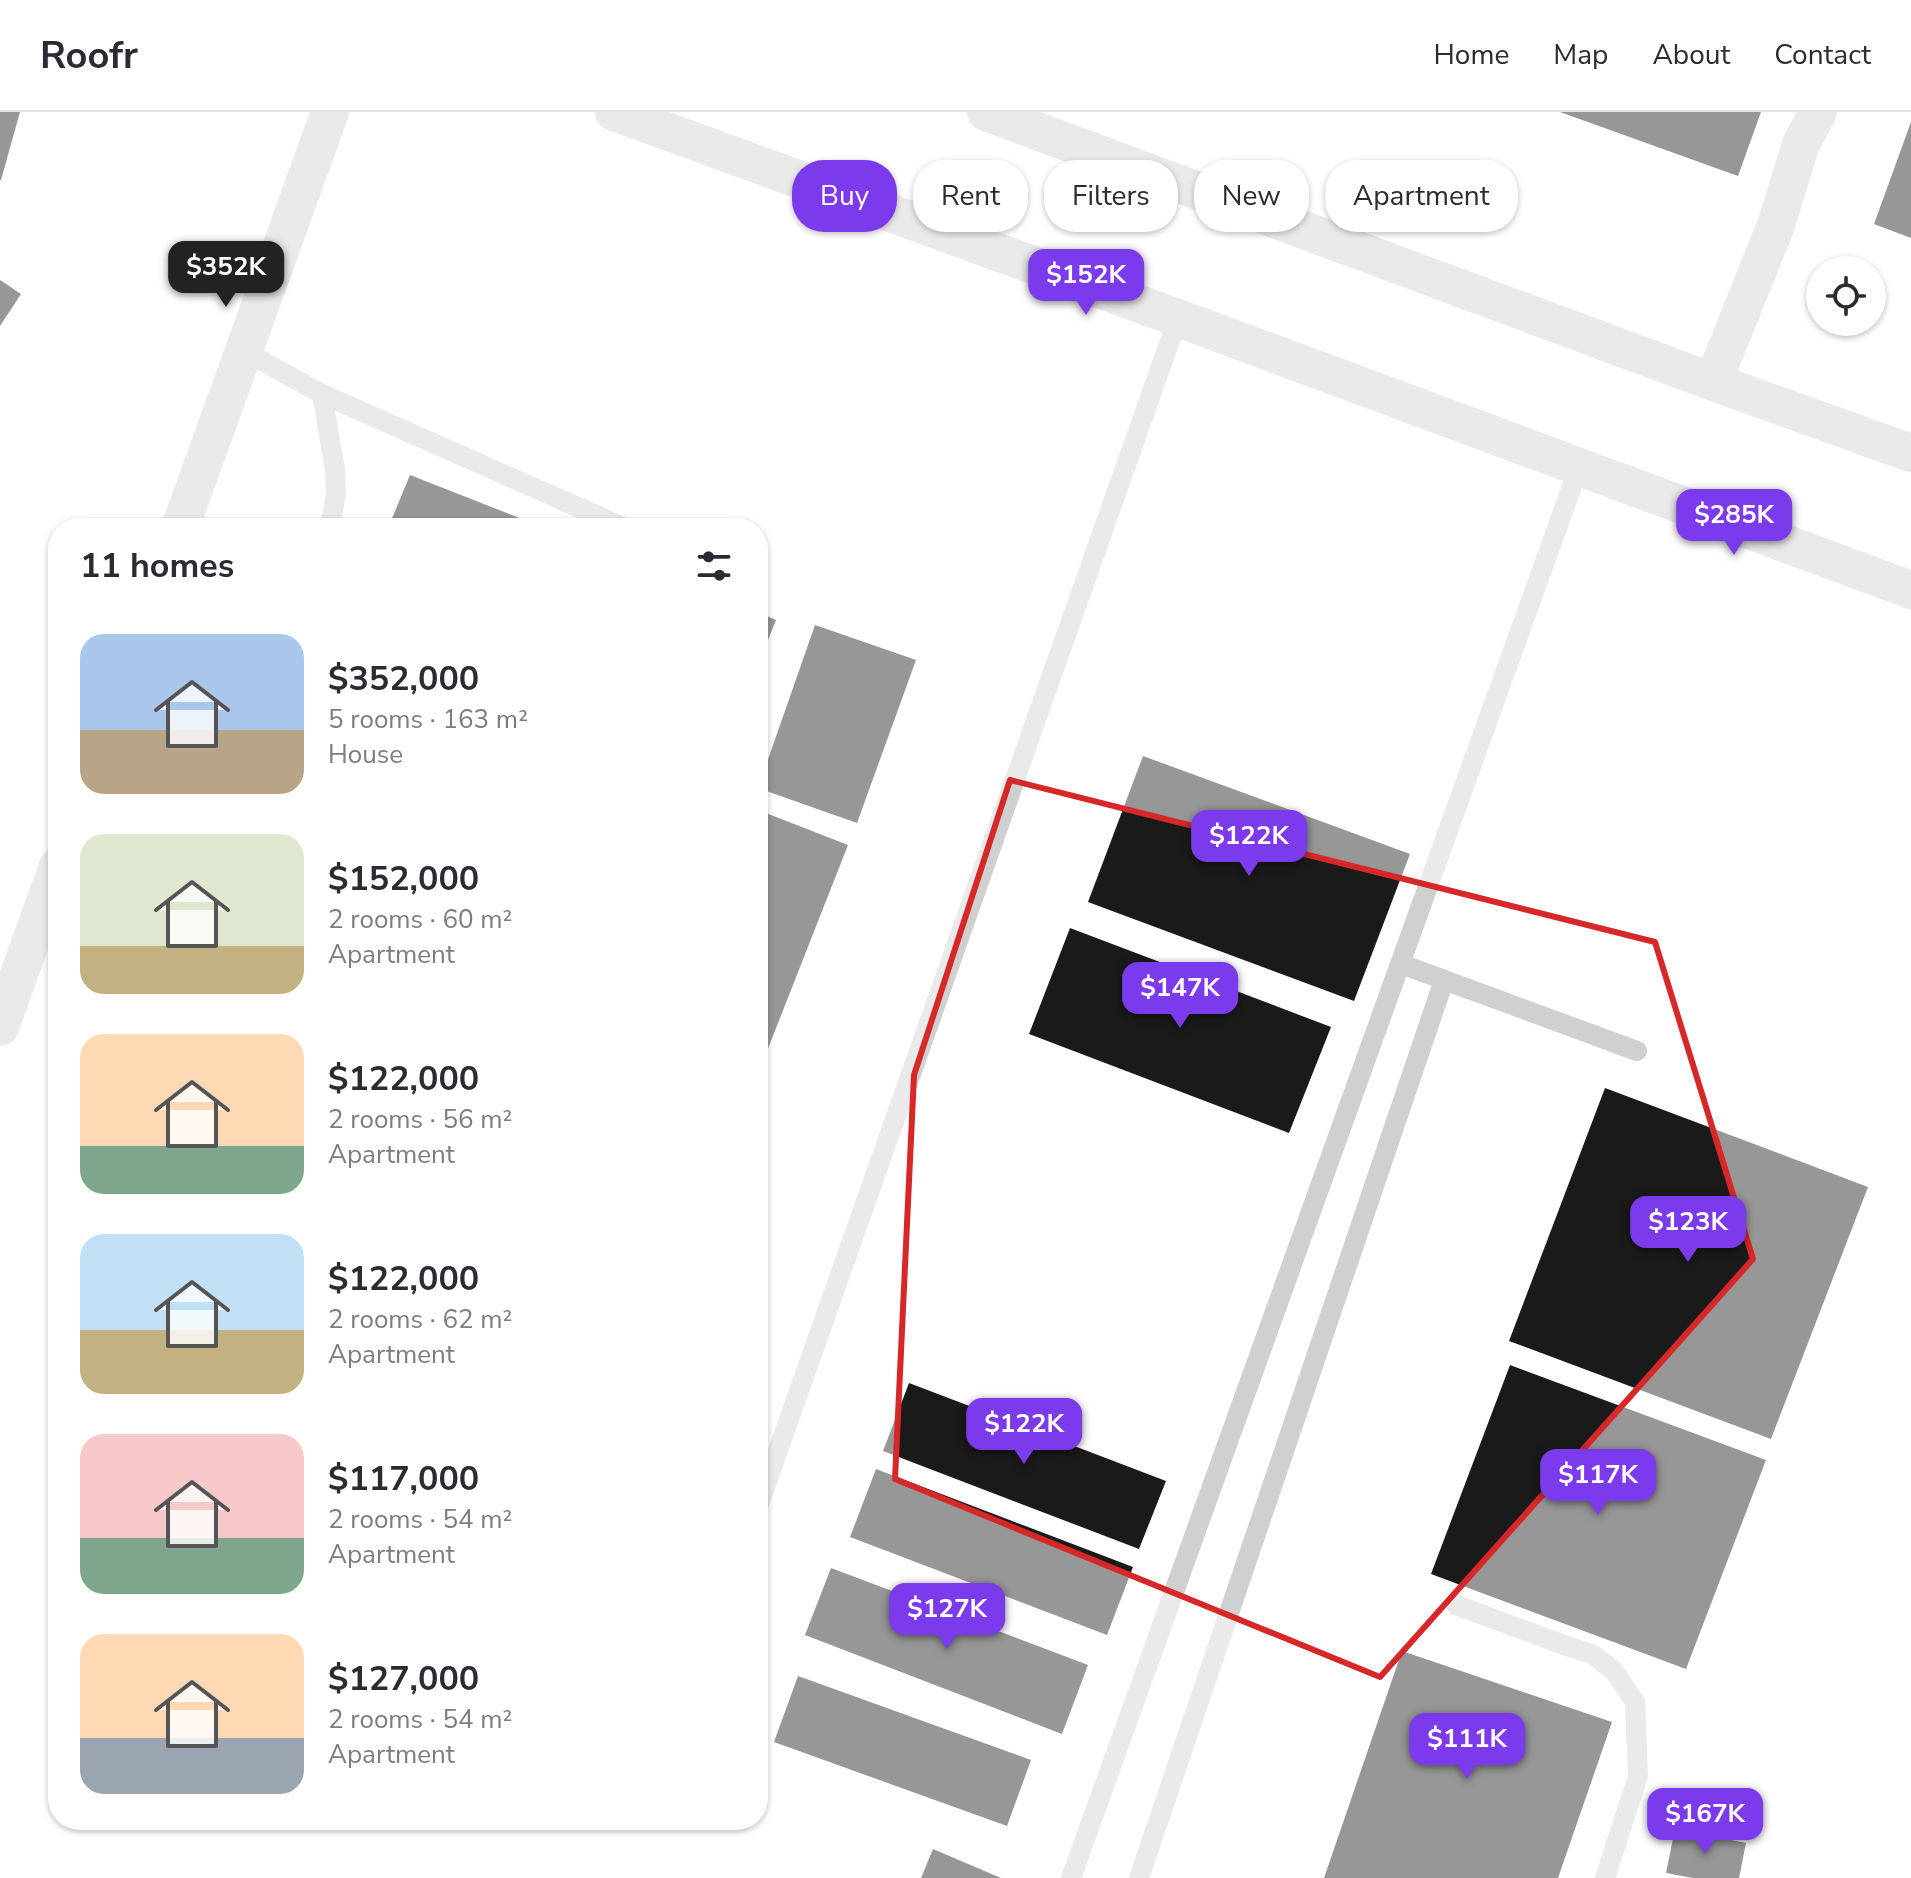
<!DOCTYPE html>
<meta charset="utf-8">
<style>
:root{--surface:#fff;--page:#f7f7f7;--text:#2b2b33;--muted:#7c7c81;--line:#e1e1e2;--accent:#7c3aed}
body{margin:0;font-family:"Nunito Sans",sans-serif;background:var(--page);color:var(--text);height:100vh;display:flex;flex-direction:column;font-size:30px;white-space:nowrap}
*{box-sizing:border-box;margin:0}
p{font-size:26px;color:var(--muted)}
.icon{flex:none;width:44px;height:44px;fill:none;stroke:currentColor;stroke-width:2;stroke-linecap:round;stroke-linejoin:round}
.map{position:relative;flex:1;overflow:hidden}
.sheet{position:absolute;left:48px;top:406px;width:720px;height:1312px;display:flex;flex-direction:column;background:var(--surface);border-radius:32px;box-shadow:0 2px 6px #0004}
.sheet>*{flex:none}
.banner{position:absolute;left:792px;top:48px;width:760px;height:72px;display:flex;gap:16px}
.controls{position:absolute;left:1806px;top:144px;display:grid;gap:16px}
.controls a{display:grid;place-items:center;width:80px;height:80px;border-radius:50%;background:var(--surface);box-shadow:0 2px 6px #0004;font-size:40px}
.price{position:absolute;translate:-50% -68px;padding:0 18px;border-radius:16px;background:var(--accent);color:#fff;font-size:26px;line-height:52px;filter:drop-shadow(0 2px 4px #0008)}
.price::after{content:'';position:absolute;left:50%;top:48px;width:24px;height:18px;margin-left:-12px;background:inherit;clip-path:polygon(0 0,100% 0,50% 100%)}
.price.on{background:#222;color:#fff}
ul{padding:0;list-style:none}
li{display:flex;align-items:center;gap:24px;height:200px;padding:0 32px}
li span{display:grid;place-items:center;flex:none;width:224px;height:160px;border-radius:24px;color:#555}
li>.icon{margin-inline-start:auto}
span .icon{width:96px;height:96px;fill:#fffc;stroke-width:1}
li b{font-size:34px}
h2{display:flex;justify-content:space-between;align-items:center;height:96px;padding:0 32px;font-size:34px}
.pill{padding:0 28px;border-radius:32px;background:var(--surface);box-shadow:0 2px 6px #0004;font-size:28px;line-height:72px}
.pill.on{background:var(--accent);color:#fff}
header{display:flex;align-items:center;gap:48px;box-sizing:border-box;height:112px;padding:0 40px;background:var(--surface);border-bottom:2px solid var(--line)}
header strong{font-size:38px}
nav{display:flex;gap:44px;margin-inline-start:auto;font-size:28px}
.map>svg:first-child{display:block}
.building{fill:#1a1a1a}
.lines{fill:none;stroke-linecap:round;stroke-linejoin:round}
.service{stroke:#d0d0d0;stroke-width:20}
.minor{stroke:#d0d0d0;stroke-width:38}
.marked{fill:none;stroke:#d62828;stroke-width:6;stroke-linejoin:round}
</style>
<header>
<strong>Roofr</strong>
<nav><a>Home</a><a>Map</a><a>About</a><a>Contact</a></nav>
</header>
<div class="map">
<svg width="1911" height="1766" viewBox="0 0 1911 1766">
<rect width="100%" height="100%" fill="#fff"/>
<path class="building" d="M0,0H20L1,68H0Z
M1560,0H1761L1738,64Z
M1911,10V126L1874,112Z
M0,168L21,182L0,214Z
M410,363L545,416H388Z
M758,500L776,508L758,553Z
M815,513L916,548L857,711L758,676Z
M1143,644L1410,742L1354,889L1088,790Z
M758,698L848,733L758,962Z
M1070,816L1331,915L1289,1021L1029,922Z
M1605,976L1868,1075L1771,1327L1509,1229Z
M1510,1253L1766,1348L1686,1557L1431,1462Z
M909,1271L1166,1369L1139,1437L883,1339Z
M876,1357L1133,1455L1107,1523L850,1425Z
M831,1456L1088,1553L1062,1622L805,1523Z
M1402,1539L1612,1610L1558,1766H1324Z
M798,1564L1031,1648L1007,1714L774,1630Z
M1675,1717L1746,1731L1739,1766H1693L1666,1761Z
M933,1737L1001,1766H921Z"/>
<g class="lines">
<path class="service" d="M244,239L322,282L625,416
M322,282L335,358L336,381L330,416
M1401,852L1637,939
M758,1395L1178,206
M1456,1493L1567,1534L1592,1542L1614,1559L1635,1590L1638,1664L1605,1766
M1071,1766L1579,355
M1139,1766L1444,868"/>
<path class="minor" d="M614,0L1178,206L1911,478
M986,0L1713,270L1911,341
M1713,270L1776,113L1801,32L1818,0
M180,416L330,0
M0,915L58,754"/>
</g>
<path d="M0 0H1911V1766H0ZM1010,668L1655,830L1753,1147L1380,1565L895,1367L914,963Z" fill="#fff" fill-opacity=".55" fill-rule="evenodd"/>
<path class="marked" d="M1010,668L1655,830L1753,1147L1380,1565L895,1367L914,963Z"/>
</svg>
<div class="controls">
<a><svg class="icon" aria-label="locate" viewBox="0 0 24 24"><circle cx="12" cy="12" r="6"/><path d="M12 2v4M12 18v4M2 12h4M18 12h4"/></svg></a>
</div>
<b class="price on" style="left:226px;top:197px">$352K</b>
<b class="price" style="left:1086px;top:205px">$152K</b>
<b class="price" style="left:1734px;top:445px">$285K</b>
<b class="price" style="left:1249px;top:766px">$122K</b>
<b class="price" style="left:1180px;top:918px">$147K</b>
<b class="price" style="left:1688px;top:1152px">$123K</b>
<b class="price" style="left:1024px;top:1354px">$122K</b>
<b class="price" style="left:1598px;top:1405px">$117K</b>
<b class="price" style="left:947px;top:1539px">$127K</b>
<b class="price" style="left:1467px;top:1669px">$111K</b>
<b class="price" style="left:1705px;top:1744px">$167K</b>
<div class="banner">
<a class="pill on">Buy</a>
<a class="pill">Rent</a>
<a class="pill">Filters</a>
<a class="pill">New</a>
<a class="pill">Apartment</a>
</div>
<section class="sheet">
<h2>11 homes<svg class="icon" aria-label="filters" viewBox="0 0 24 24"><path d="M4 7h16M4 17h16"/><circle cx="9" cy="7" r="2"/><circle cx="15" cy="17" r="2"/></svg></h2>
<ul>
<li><span style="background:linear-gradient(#a9c7e8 60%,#b9a48a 0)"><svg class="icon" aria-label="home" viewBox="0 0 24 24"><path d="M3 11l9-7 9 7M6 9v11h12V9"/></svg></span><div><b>$352,000</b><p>5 rooms · 163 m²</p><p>House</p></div></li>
<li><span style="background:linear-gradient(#dfe7d0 70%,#c2b280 0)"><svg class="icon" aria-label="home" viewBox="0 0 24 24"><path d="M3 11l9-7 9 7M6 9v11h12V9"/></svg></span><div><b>$152,000</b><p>2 rooms · 60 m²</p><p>Apartment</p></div></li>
<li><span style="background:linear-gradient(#ffd9b3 70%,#7fa58c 0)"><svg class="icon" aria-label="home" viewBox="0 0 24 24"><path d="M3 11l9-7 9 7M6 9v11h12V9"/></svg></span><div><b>$122,000</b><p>2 rooms · 56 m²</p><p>Apartment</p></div></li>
<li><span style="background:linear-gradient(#bfe0f5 60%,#c2b280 0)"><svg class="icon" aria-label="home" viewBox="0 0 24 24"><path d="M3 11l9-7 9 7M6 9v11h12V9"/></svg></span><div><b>$122,000</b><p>2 rooms · 62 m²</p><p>Apartment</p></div></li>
<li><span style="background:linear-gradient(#f6c9c9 65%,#7fa58c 0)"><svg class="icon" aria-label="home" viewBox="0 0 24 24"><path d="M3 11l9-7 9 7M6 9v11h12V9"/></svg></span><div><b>$117,000</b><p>2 rooms · 54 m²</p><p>Apartment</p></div></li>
<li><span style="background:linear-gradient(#ffd9b3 65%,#9aa5b1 0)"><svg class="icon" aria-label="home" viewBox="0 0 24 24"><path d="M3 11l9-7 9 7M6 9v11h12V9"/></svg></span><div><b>$127,000</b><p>2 rooms · 54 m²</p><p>Apartment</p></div></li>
</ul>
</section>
</div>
